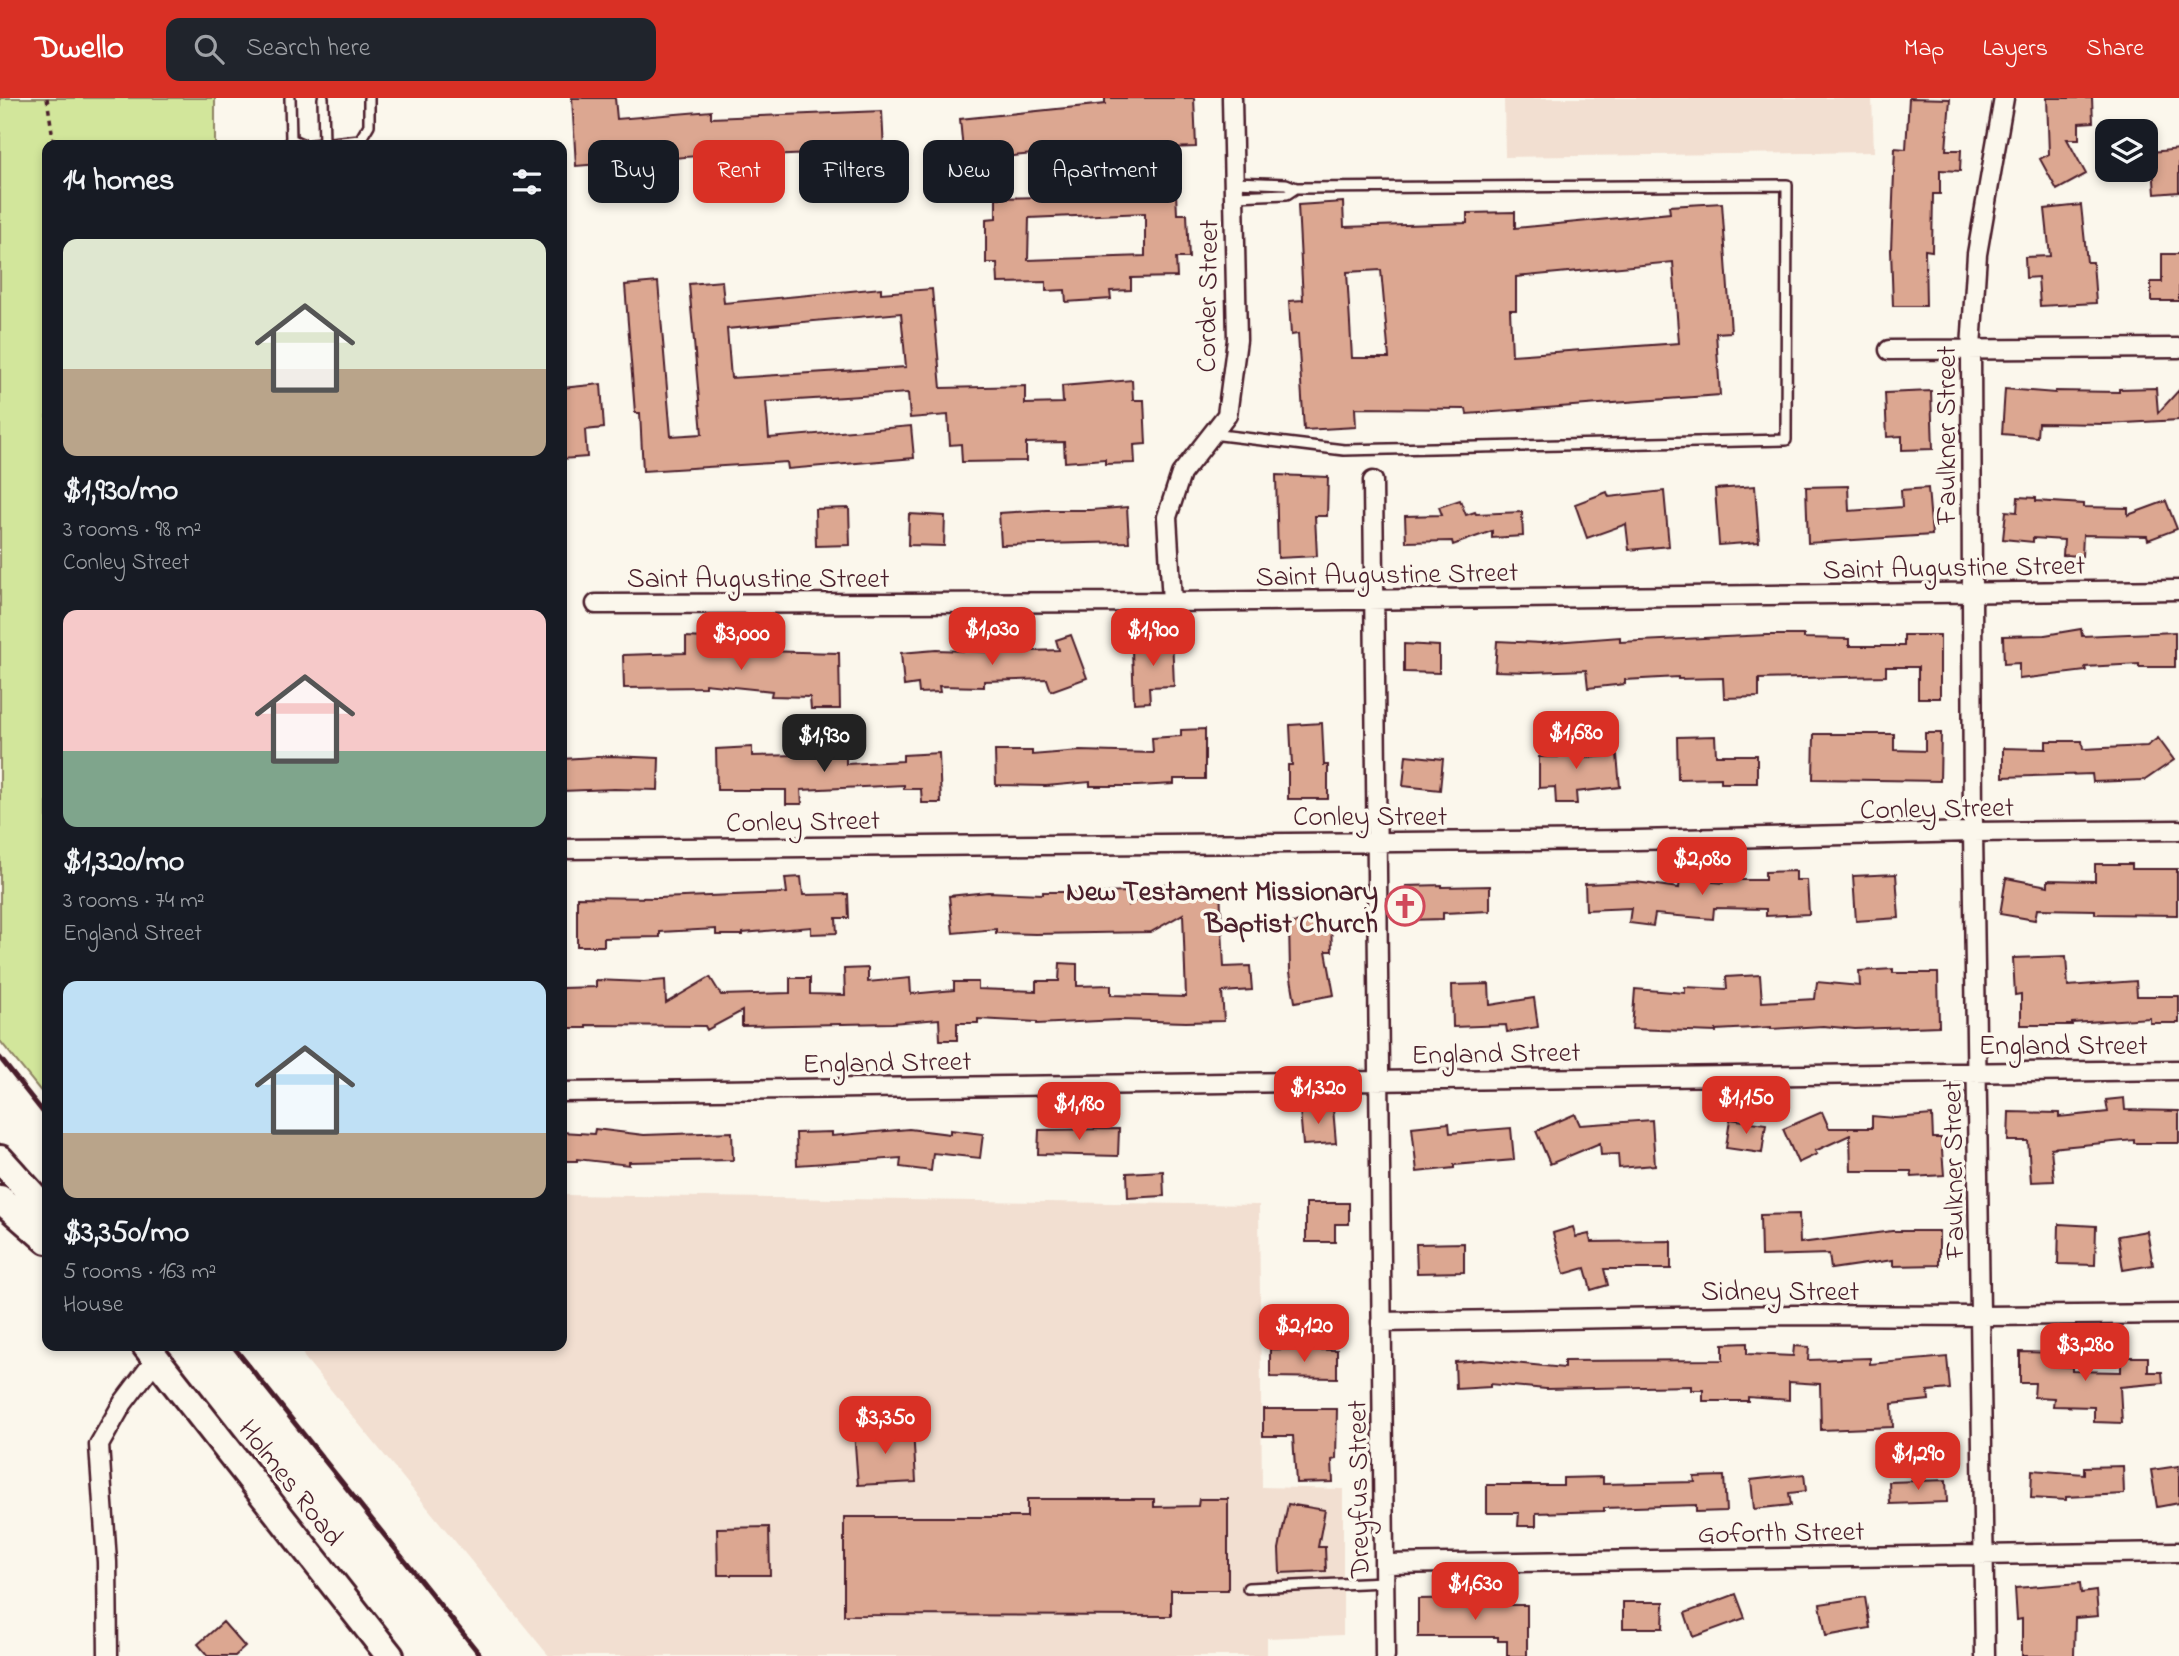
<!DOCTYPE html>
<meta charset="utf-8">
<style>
:root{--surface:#171b24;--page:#20242c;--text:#f1f3f6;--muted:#9ea1a6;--accent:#d93025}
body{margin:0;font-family:"Indie Flower",sans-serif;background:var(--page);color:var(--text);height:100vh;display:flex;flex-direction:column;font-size:26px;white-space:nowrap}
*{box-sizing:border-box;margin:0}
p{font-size:23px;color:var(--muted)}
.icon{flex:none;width:38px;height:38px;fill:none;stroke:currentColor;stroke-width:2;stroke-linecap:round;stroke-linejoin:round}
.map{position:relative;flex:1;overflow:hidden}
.details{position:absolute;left:42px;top:42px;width:525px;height:1211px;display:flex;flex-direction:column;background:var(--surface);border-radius:14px;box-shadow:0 4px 10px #0003}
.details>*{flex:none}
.guide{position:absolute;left:588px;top:42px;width:665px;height:63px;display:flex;gap:14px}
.buttons{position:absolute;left:2095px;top:21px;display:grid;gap:14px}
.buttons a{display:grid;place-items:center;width:63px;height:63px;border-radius:14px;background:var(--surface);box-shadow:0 4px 10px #0003;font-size:35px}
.price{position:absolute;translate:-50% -60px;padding:0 16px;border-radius:14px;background:var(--accent);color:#fff;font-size:23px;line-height:46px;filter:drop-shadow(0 2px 4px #0008)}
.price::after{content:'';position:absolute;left:50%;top:42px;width:21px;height:16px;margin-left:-10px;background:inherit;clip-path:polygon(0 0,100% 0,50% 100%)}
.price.current{background:#222;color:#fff}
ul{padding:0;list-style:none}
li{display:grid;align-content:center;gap:14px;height:371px;padding:0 21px}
li span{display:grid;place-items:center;height:217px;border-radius:14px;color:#555}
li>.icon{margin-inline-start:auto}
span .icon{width:126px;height:126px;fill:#fffc;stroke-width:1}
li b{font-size:30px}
h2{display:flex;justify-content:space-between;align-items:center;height:84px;padding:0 21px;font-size:30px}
.chip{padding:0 24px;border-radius:14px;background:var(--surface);box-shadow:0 4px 10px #0003;font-size:24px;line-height:63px}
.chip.current{background:var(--accent);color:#fff}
header{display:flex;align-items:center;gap:42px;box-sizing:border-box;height:98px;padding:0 35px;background:var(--accent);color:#fff}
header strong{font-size:33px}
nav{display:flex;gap:38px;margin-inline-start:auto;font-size:24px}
.search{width:490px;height:63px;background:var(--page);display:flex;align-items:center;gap:18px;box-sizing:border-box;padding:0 24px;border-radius:14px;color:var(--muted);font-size:26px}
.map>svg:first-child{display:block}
.built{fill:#f2dfd1}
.green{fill:#d2e69b;stroke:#8e8263;stroke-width:2}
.building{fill:#dca791;stroke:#4a1f2b;stroke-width:2;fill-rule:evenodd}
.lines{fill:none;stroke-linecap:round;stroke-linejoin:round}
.service-casing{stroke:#4a1f2b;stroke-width:14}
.minor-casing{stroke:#4a1f2b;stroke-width:23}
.secondary-casing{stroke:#4a1f2b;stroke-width:32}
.path{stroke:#4a1f2b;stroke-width:3.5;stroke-dasharray:5 5;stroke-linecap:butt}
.service{stroke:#fbf7ec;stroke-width:9}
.minor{stroke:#fbf7ec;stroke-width:18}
.secondary{stroke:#fbf7ec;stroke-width:26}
.rail{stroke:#4a1f2b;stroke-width:5}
.labels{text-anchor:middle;stroke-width:7;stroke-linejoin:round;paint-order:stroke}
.street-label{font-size:28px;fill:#4a1f2b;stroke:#fbf7ec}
.poi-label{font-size:28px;font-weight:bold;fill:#4a1f2b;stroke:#fbf7ec;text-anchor:end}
</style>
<header>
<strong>Dwello</strong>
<div class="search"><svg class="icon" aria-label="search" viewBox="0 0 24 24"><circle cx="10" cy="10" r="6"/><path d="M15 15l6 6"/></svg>Search here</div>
<nav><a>Map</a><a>Layers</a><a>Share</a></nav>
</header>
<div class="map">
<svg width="2179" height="1558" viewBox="0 0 2179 1558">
<rect width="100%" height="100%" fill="#fbf7ec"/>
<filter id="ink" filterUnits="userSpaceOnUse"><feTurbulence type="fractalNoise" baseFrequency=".0143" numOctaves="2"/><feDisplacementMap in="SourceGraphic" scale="14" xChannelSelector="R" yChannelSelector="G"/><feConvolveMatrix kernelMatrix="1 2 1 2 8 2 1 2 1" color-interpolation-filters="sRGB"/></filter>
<g filter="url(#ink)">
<path class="built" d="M1504,0H1872L1874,54L1505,59Z
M562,1097L1259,1107L1262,1389L1343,1391V1537L1267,1540V1558H549L304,1259L301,1248H562Z"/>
<path class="green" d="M0,0H215V47H47V1001L0,943Z"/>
<path class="building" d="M572,0H615L617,21L711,13V20L882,13L884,53L721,60V56L576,68Z
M1105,0H1194L1196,49L1107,52L1108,87L1129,86V96L1176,95L1177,116H1187L1189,160H1176L1177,179L1131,180V192L1110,193L1111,201L1066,204L1065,192L1046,193V184L998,185L997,165H986V121L996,120V100L1044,99V88L1065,87L1063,53L964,63L960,21L1105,6ZM1145,115V158L1028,162L1029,120Z
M1909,0L1950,1L1946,52H1961L1960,73L1940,72V96H1933L1932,153L1925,152L1926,208H1893L1891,152L1895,50L1906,51Z
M2047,0H2092L2093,24L2079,25V41H2067L2086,76L2057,92L2040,61L2049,56Z
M2179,51V94L2155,96L2152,54Z
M1343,104L1344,129L1467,125V115L1515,114V130L1670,115L1669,108L1722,105L1731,234L1716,235L1720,297L1467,316L1466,311L1355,310L1356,329L1304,332L1298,236L1291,237L1289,203L1303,202L1298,107ZM1673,164L1679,245L1512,257L1510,212H1516V179ZM1381,172L1389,260H1352L1347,174Z
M2081,107L2087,164H2093L2096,205L2040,208L2038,179L2026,180L2025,159L2050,158L2045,111Z
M2162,156H2179V203H2151V184H2162Z
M722,183L724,205L881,190V195L932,191L941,290L1025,288V306L1063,305L1062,288L1132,282L1133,302H1144L1146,346L1134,347L1135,365L1105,366V361L1065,364L1064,344L1026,345V363L962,364L961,346L950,347L948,317L910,320L908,295L766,304L769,340L911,328L914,360L788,371L787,364L643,373L640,315H635L625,187L658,184L671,338L702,336L689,186ZM901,215L906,269L731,280L727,231Z
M601,286L604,330L585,332L587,359L562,361V290Z
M2156,290L2158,315L2179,292V322L2106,326L2038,325L2037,339L2002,336L2005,291L2055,295V293L2119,294V291Z
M1931,293L1933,351L1902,352V338L1887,339L1885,295Z
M1276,377L1328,379L1327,418H1315L1317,458L1278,460Z
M1755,388L1759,444L1719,447L1715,391Z
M1848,388L1849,413L1902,409L1901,392L1928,390L1932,437L1808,445L1806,389Z
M1664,393L1669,448L1629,452L1626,426L1587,440L1575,406L1607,394L1609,399Z
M2018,399L2036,400V403L2084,406V409L2128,410V417L2166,403L2177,431L2148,442L2147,438L2083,437L2082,458L2063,457L2064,442L2033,440V444L2003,441L2006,413L2017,414Z
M1460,402L1466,417L1475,414L1476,416L1522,414L1523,438L1492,440V433L1453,447L1452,443L1406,444L1405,418L1442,417L1439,409Z
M1127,409L1129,444L1001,447L999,415L1046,412H1091Z
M849,410L850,447L816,448L815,411Z
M909,416L945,418L944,448L908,447Z
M2081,531L2082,538L2175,534V569H2139V566L2085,569L2086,573L2019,581V565L2004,566L2003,538L2045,537Z
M1071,537L1087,580L1051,593L1047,581L984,583V589L939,588L940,594L919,595L918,586L904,588L901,555L936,552L998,554L1059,552L1056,542Z
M1172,537L1174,588L1149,589L1150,604L1134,605L1132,552L1154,551L1153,538Z
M1767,537H1804V540L1849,541V548H1904V537H1940V600H1918V569H1886V578L1759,581V599L1724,600L1723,580L1678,581V579L1625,582V586L1588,590L1586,572L1531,574L1495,573L1497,543L1541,545L1620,539V544Z
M686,539L705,540V553L762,559V553L839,555L840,611H811L810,599L771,598L772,593L705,586V589L624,590L623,557L686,555Z
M1404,546L1439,548V575L1404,574Z
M1322,625L1324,667H1328V701H1288V667H1292L1290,627Z
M1205,631V681H1174V686L1137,688H1090V684L1046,688L996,687L995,653H1032V657L1080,653L1153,655L1152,640L1181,638V632Z
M1558,633H1575L1576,661L1617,657L1620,689L1576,694L1577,706H1556L1555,689L1539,690V659H1558Z
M1925,635H1941L1940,683L1813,681L1814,636H1894V652L1925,653Z
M1715,638L1716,657H1757V685H1721V680L1678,681L1677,639Z
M2158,640L2174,662L2145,682L2093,684L2092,676L2003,679V650L2046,651V643H2082L2083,651L2147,648Z
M752,649V658L799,657V659L846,657V666L903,663V657L939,655L941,705H922L921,691H904V687L801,692L802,706H786V692H717L716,651Z
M1406,657L1443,661L1440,692L1403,688Z
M612,658L659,660L658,692L614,691L562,693V661Z
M2095,766H2132V771H2177V817L2095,816V812L2037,811L2035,822L2000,816L2006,780L2048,788V782L2095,783Z
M1796,773V782H1807L1809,816L1766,818V811L1714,810L1713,821L1655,816L1653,828L1629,825L1631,810L1586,812L1585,786L1636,784L1679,790L1680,781L1723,785V782H1765V774Z
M1896,776L1899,820L1856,823L1853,778Z
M801,779L803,797L848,796L849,820H836L837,835L811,836V829L743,835V837H716V831L660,834V839L604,840V848H577V799L658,800L787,795L785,780Z
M1165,786L1169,794L1220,792L1224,869L1250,868L1252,892L1222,894L1224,923L1186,924L1119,922L1037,926V924L978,921V925H957V942H940L939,921L892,925L742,928V913L707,932L705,928L586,927V930H562V890L596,889V882L644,884L665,882L666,905L710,879L721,897L790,895V880H810V896L845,897L844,871L868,870V884L910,880L911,896L954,892V884H978V891L1036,893V883H1059L1060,865L1077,866V888L1111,887V897L1186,899L1183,816L1151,834L1035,836L996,835V831L953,835L949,798L988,794L1043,796V794H1081V796L1127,794L1128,807Z
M1442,787V789L1490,788V813L1443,815V821L1407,822L1406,788Z
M1331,823L1332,853H1326L1334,897L1295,904L1290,874L1289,825Z
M2066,858L2068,888L2136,883L2137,898H2179V925H2150V920L2072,925V927H2021V896L2015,897L2013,860Z
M1893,871V875H1938L1939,928L1855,931L1823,928L1771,931V929L1716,932V934L1632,931L1635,891L1685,895V889L1727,891L1726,879L1760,877L1762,904L1815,901L1817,884L1860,888L1859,873Z
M1489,886L1490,907L1534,900L1538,929L1507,934L1506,927L1453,929L1452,887Z
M2124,1000L2125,1012L2179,1013V1045H2134V1042L2051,1050L2054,1083L2031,1084L2028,1043H2008L2009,1014L2059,1015V1019L2108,1014L2106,1002Z
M1333,1010L1336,1045L1303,1047L1300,1012Z
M1822,1014L1829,1030H1872V1018L1895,1020L1932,1017L1933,1040H1941L1944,1077L1912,1079L1911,1073H1851L1850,1037L1815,1053L1817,1056L1798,1065L1783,1031Z
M1575,1016L1580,1027L1652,1022L1655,1067L1619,1070L1618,1056L1601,1057L1600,1045L1550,1066L1536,1033Z
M1730,1021L1766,1026L1762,1055L1726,1050Z
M1449,1025L1450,1035L1511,1030L1514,1062L1454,1067V1070L1417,1074L1412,1029Z
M595,1031L644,1037L732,1034L733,1062L629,1064V1067L577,1061V1063H562V1034L594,1036Z
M909,1031L950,1036V1032L983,1036L980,1060L933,1055L931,1073L900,1069L901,1060L797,1067L796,1035L832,1034V1038Z
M1119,1031L1118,1058L1038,1056L1039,1032Z
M1163,1073L1164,1098L1128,1100L1127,1075Z
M1306,1105H1349V1126H1335V1144H1306Z
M1799,1116L1800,1145L1892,1133H1939V1167L1893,1168V1162L1831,1171L1829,1156L1761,1158L1760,1117Z
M2059,1126L2096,1128L2095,1167L2058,1166Z
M1573,1129L1576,1139L1589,1136L1591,1144L1671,1143V1171H1604L1608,1187L1591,1192L1585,1170L1564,1176L1553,1135Z
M2147,1133L2153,1167L2123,1172L2118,1138Z
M1464,1145V1174L1417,1175L1416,1146Z
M1747,1245V1256L1793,1258L1794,1248L1809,1249L1808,1262L1870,1260V1266L1947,1259L1950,1291L1928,1293L1929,1302L1892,1306L1893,1329L1821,1332L1820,1286L1789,1284V1302L1748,1299V1303H1703V1292H1691V1288L1546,1291L1490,1286V1289L1456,1291L1455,1264L1482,1262L1564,1270V1263L1723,1262V1246Z
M1270,1251L1337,1252V1280L1270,1279Z
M2020,1254L2056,1255V1268L2072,1269V1273L2121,1274V1259H2148V1274H2162L2163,1285L2120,1289L2122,1325L2094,1324V1309L2053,1308L2054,1300L2034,1299L2035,1285H2020Z
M1263,1311H1337L1336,1361L1332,1362L1333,1384L1296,1385L1293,1338H1263Z
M913,1330L916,1384L858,1387L854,1333Z
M2123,1368L2124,1396L2066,1399V1402L2031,1400L2032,1372L2084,1376V1369Z
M2179,1368V1405L2157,1409L2151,1372Z
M1804,1376L1806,1393L1789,1395L1791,1407L1754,1411L1751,1382Z
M1724,1378L1726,1413L1696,1414V1407L1604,1410V1413L1536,1415V1428H1518L1519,1415H1487V1387H1563V1380L1603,1379V1386L1695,1384L1694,1379Z
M1946,1382L1947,1404L1890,1406L1889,1384Z
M1027,1401H1154V1409L1198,1408L1199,1401H1228V1492H1171V1518L844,1517V1419H1027Z
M1288,1406L1325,1412L1318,1449H1325L1326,1473L1280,1475L1279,1451Z
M769,1429L770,1477H718L717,1430Z
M2080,1485L2081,1495L2096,1493L2098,1518L2075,1520L2074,1558H2022V1521L2017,1522L2015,1490Z
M1736,1496L1745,1520L1693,1539L1685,1515Z
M1865,1499L1870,1530L1826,1538L1820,1506Z
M1472,1500V1507H1527V1558H1507V1543H1498V1539H1418V1501Z
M1623,1504H1664L1663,1530H1623Z
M223,1524L245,1549L235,1558H208L198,1546Z"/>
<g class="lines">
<g class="service-casing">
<path id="service" d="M290,0L291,41L304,47
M323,0L324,46
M312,47L360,42L369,27V0
M1234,98L1287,96L1296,90
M1212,336L1344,352L1786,342L1787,87L1296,90L1286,86L1234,84
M1248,1490L1384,1484"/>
</g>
<g class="minor-casing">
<path id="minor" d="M1889,252L2179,250
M1373,383L1385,1558
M1172,504L1167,419L1181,376L1227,317L1237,242L1232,0
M596,506L1172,504L2179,492
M562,751L1636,742L1973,734L2179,732
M562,994L2179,972
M1381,1224L1793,1217L1980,1218L2179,1216
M1384,1466L2179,1454
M108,1558L107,1464L99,1347L123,1305L156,1261
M1985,1558L1973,734L1971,250L1977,156L2004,0"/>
</g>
<g class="secondary-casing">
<path id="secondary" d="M0,1061L47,1113
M0,1101L47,1142
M146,1248L390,1558"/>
</g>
<path class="path" d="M47,0L54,47"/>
<use href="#service" class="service"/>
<use href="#minor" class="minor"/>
<use href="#secondary" class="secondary"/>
<path class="rail" d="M0,960L47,1019
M233,1248L481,1558"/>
</g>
</g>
<defs>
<g id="church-ring" transform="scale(2.0125)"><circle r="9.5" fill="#fbf7ec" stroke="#d1495b" stroke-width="1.5"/><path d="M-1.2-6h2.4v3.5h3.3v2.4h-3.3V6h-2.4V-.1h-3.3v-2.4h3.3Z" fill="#d1495b"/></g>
</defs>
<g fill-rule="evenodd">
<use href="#church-ring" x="1405" y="808"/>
</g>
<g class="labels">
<g class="street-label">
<text transform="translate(1206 198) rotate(-89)" y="10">Corder Street</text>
<text transform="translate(1945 337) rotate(-90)" y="10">Faulkner Street</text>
<text transform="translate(1954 468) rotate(-1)" y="10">Saint Augustine Street</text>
<text transform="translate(1387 475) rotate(-1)" y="10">Saint Augustine Street</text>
<text x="758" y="489">Saint Augustine Street</text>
<text transform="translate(1937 709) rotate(-1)" y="10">Conley Street</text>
<text x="1370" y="727">Conley Street</text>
<text transform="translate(803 722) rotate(-1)" y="10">Conley Street</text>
<text x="2063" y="956">England Street</text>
<text transform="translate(1496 954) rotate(-1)" y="10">England Street</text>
<text transform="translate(887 963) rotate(-1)" y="10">England Street</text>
<text transform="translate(1952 1072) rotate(-91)" y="10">Faulkner Street</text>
<text x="1780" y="1202">Sidney Street</text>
<text transform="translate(292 1384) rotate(52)" y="10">Holmes Road</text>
<text transform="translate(1357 1391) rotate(-91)" y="10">Dreyfus Street</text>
<text transform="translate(1781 1433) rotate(-1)" y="10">Goforth Street</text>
</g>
<g class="poi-label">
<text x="1378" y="802">New Testament Missionary<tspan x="1378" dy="32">Baptist Church</tspan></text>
</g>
</g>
</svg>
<div class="buttons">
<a><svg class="icon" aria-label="layers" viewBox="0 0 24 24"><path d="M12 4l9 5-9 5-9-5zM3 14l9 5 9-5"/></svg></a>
</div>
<b class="price" style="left:992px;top:569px">$1,030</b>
<b class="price" style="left:1153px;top:570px">$1,900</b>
<b class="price" style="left:741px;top:574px">$3,000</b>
<b class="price" style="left:1576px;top:673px">$1,680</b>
<b class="price current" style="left:824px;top:676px">$1,930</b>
<b class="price" style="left:1702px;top:799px">$2,080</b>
<b class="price" style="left:1318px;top:1028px">$1,320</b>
<b class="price" style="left:1746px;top:1038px">$1,150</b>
<b class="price" style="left:1079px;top:1044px">$1,180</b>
<b class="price" style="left:1304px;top:1266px">$2,120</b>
<b class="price" style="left:2085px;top:1285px">$3,280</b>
<b class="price" style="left:885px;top:1358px">$3,350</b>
<b class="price" style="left:1918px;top:1394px">$1,290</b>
<b class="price" style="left:1475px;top:1524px">$1,630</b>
<div class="guide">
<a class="chip">Buy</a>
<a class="chip current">Rent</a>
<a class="chip">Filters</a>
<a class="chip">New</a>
<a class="chip">Apartment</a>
</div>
<section class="details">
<h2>14 homes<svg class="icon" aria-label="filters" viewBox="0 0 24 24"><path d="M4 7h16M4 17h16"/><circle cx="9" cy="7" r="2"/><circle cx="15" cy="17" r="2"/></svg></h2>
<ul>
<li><span style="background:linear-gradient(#dfe7d0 60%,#b9a48a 0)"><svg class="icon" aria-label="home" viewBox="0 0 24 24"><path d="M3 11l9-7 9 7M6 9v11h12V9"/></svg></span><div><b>$1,930/mo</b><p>3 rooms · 98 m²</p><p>Conley Street</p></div></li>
<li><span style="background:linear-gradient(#f6c9c9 65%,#7fa58c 0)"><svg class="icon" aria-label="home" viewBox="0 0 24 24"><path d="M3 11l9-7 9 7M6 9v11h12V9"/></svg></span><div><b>$1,320/mo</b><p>3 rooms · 74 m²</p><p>England Street</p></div></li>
<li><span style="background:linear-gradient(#bfe0f5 70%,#b9a48a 0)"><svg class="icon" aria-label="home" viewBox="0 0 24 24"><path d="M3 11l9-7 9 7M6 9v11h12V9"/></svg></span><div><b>$3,350/mo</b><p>5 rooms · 163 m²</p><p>House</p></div></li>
</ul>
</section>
</div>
